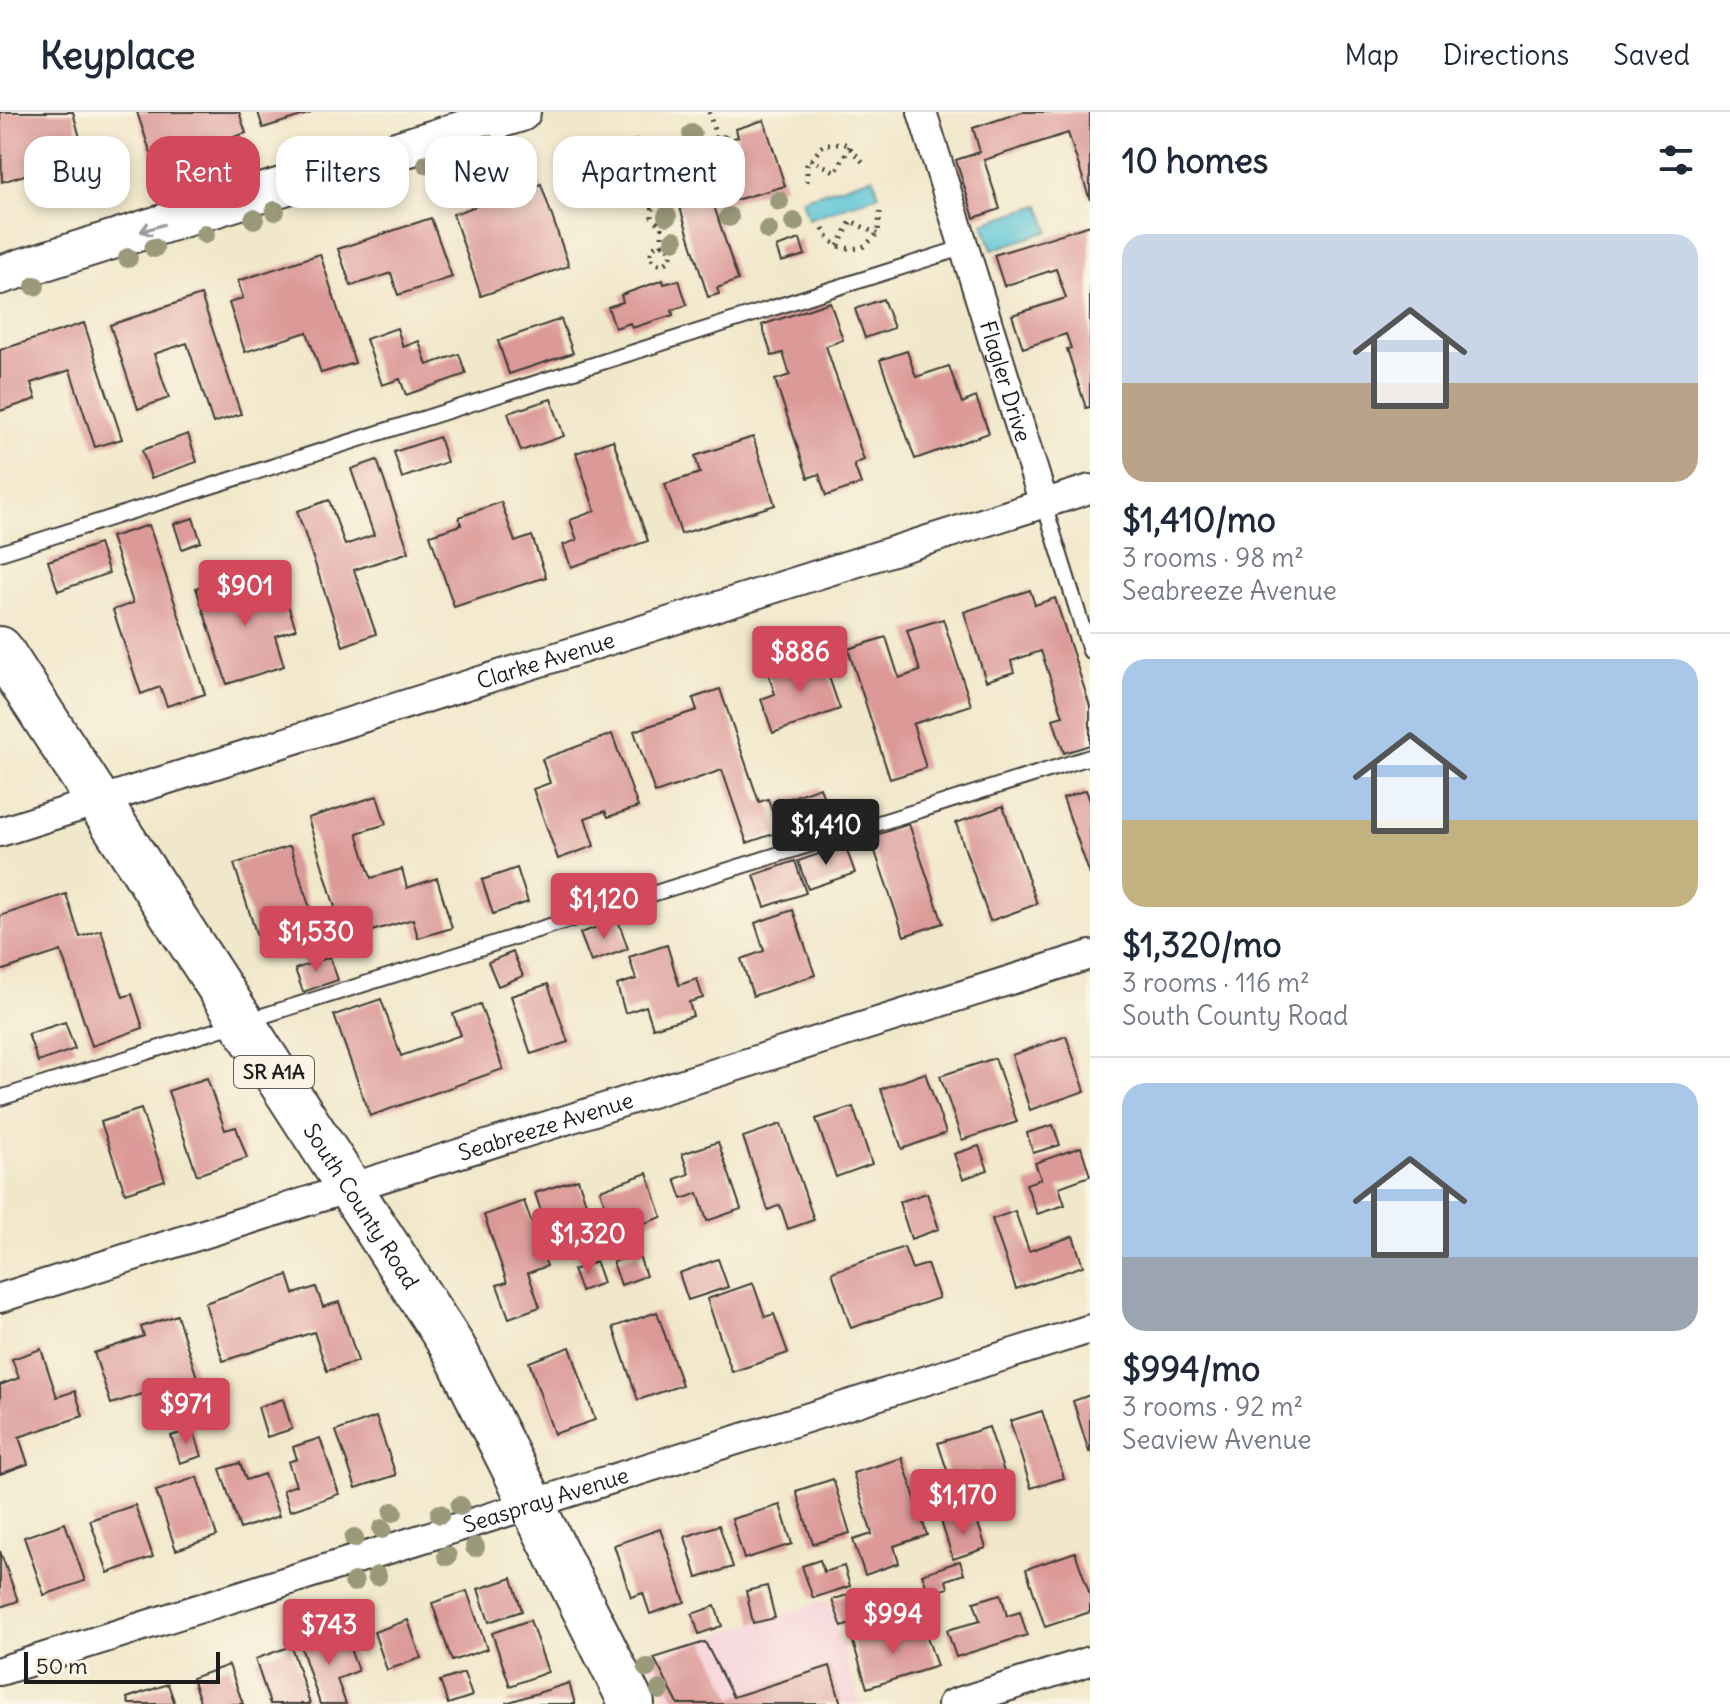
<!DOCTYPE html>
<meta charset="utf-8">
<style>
:root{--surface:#fff;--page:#f6f6f7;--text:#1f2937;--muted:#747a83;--line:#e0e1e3;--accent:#d1495b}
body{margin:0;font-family:Delius,sans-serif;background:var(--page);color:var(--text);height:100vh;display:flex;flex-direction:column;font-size:30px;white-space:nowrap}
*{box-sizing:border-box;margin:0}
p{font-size:26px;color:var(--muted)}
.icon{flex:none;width:44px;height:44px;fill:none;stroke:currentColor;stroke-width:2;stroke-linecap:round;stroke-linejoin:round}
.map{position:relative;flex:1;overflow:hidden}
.sheet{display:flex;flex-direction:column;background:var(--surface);width:640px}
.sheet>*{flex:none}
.banner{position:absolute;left:24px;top:24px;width:760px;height:72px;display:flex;gap:16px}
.scale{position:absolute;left:24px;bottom:20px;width:196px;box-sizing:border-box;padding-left:8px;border:4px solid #1c1c1c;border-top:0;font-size:22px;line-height:28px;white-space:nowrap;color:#1c1c1c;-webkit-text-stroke:6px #fcf5e5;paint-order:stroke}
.price{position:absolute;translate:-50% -68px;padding:0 18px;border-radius:8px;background:var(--accent);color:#fff;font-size:26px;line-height:52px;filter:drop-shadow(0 2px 4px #0008)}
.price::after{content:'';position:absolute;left:50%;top:48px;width:24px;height:18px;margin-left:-12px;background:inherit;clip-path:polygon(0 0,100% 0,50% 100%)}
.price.on{background:#222;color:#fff}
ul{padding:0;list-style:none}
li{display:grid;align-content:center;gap:16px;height:424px;padding:0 32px}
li+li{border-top:2px solid var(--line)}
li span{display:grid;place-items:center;height:248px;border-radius:24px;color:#555}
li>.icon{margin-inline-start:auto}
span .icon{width:144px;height:144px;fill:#fffc;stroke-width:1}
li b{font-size:34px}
h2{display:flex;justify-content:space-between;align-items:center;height:96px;padding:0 32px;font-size:34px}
.chip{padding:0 28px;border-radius:24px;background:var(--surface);box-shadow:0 4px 12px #0003;font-size:28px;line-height:72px}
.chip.on{background:var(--accent);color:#fff}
header{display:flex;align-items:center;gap:48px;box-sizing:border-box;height:112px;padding:0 40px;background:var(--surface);border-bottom:2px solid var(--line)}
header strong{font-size:38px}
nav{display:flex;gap:44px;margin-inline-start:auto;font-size:28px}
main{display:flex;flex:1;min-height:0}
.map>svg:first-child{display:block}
.built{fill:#f5cfda}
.water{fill:#5bc5d6;stroke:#3c7079;stroke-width:2}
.building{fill:#db9a98}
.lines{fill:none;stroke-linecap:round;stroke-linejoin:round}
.lane-casing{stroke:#3c3a36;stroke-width:18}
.street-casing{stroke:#3c3a36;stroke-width:32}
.secondary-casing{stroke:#3c3a36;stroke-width:42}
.primary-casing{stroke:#3c3a36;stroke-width:48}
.path{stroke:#3c3a36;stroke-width:5;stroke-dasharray:2 6;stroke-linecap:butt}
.lane{stroke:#fff;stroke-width:14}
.street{stroke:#fff;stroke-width:28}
.secondary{stroke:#fff;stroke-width:38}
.primary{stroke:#fff;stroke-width:44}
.tree{fill:#9a997a}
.oneway{stroke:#999}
.labels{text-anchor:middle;stroke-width:6;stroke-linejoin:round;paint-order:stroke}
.shield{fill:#fcf5e5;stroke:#5f5d58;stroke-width:2}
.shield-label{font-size:20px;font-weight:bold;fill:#1c1c1c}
.street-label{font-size:22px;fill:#1c1c1c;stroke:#fcf5e5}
</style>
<header>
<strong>Keyplace</strong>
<nav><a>Map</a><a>Directions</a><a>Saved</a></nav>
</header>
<main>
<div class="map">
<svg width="1090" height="1592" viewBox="0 0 1090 1592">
<rect width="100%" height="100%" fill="#fcf5e5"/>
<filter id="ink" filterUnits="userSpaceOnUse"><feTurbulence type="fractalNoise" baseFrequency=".0125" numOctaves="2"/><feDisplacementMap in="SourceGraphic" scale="16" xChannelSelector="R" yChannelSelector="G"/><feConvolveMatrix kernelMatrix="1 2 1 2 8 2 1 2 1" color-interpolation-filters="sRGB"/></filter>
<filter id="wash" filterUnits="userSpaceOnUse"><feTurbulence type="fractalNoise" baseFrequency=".006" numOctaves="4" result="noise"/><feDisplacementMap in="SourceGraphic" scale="32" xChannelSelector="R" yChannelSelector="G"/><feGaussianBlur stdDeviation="1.8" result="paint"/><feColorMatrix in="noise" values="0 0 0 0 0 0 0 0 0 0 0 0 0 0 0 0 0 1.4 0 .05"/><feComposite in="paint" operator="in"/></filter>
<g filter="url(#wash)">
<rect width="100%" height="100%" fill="#f1e7ca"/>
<path class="built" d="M828,1488L860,1592H670L645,1546Z"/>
<path class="water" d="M873,65L879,83L808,107L802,87Z
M1040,93L1049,119L992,138L983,111Z"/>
<g id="blocks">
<path class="building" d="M0,0H73L80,26L64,31L70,49L2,70Z
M137,0H239L246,21L154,51Z
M258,0H311V1L263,16Z
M1022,0H1090V88L1068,21L984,48L1000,97L974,106L956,48L980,40L973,16Z
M764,8L785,74L714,94L738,168L717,176L719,182L708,185L677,86L682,85L667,38L695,30L697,38L707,35L709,28L724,23L730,27L738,25L736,17Z
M541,72L569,154L481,184L453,102Z
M431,106L452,165L398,183L391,161L351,174L338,137Z
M1090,113V295L1086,296L1067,237L1071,236L1066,222L1023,236L1012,203L1066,186L1056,157L1004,174L994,143Z
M800,127L805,143L781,150L776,135Z
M320,142L355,251L321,261L307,220L245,240L229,191L243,186L238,169Z
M663,168L664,172L679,168L687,193L672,198L673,203L632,216L630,211L615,216L608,195L623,190L621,183Z
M201,183L241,302L213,311L187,231L154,242L169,286L138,297L110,213Z
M883,187L894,216L865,226L855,197Z
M830,190L843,228L826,234L864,348L854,352L861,372L826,384L819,362L808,366L775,268L790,263L783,241L772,244L762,213Z
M561,207L573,241L509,262L498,229Z
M84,211L122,327L95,335L70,258L31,271L36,287L0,299V238Z
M397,216L403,235L419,229L427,253L459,242L466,262L406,283L400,267L382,273L366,227Z
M907,239L916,265L949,254L962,291L976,285L989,321L915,347L880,248Z
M551,287L564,324L521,339L508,301Z
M188,322L197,350L151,366L142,338Z
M439,325L447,350L402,366L394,340Z
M753,325L775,393L681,422L665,372L700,361L695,344Z
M613,328L648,429L571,455L563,433L577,428L570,408L595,399L576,341Z
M377,348L409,440L354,458L376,522L343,534L297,399L329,388L345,433L374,423L351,357Z
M501,390L515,430L532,424L546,465L454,495L430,423L461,413L459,405Z
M193,406L201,430L182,437L174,412Z
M149,413L205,582L167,594L160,575L141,582L113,498L133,491L111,425Z
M99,432L109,461L58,479L48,449Z
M233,464L241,489L282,476L296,517L275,524L284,554L227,572L196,476Z
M1030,478L1035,493L1055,486L1090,594V633L1064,641L1053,607L1063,604L1041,539L1011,549L1014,560L986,569L964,500Z
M943,507L971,593L913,612L926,656L890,667L848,537L886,525L899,566L920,559L907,518Z
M821,542L840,597L773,621L761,587L775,582L768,561Z
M720,577L759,690L768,687L779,720L747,731L722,658L655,681L634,619L697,598L693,586Z
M612,622L638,695L608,705L605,699L585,706L594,734L558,747L533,677L550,671L542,647Z
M820,675L829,702L784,717L775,691Z
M1086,678L1090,689V763L1063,686Z
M377,684L386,712L357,721L371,766L402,757L407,776L437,766L452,816L418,826L413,807L368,820L363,802L339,809L308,706Z
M1003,694L1037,792L990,809L956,711Z
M909,712L943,811L904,824L870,725Z
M845,733L855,761L808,777L798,749Z
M290,734L319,825L263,843L234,752Z
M795,749L806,781L765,795L754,763Z
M517,756L528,790L493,802L482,768Z
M66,782L80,825L101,818L123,885L132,882L143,916L92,934L61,839L0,859V804Z
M793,798L815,863L753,884L741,847L764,839L755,811Z
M618,808L628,837L591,850L580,821Z
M667,833L679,873L697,867L703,886L689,890L693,904L653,916L646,894L625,901L617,873L636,867L629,845Z
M513,840L523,864L498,874L488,850Z
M330,845L338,868L303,880L295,857Z
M548,872L568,930L531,942L511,884Z
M381,887L401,944L461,923L453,902L480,892L503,957L370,1004L334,903Z
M65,910L75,937L38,950L28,922Z
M1066,924L1085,979L1030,998L1012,943Z
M995,946L1017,1010L962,1028L940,964Z
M925,961L946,1021L902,1037L881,977Z
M207,966L225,1018L236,1015L247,1046L197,1063L168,979Z
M853,995L872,1052L836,1065L816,1007Z
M141,997L165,1068L125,1081L101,1010Z
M781,1012L814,1108L788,1117L780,1093L768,1098L743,1025Z
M1053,1013L1060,1033L1033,1041L1027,1021Z
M718,1030L741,1097L707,1109L698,1081L682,1087L675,1067L689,1062L682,1042Z
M979,1034L988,1058L963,1067L954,1042Z
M1081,1035L1090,1064L1059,1075L1065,1093L1037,1102L1026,1072L1041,1067L1035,1051Z
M647,1061L662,1105L615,1122L600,1078Z
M578,1067L594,1116L551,1130L535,1081Z
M927,1081L939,1117L911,1127L899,1090Z
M524,1089L547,1154L528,1161L540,1195L509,1206L497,1173L507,1170L484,1103Z
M1015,1099L1029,1139L1073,1124L1083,1154L1016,1177L992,1107Z
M904,1135L912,1157L927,1152L939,1186L851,1216L832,1160Z
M638,1141L646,1164L621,1173L613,1150Z
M718,1147L728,1175L688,1188L679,1161Z
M596,1150L603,1171L581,1179L573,1158Z
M288,1163L294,1182L316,1175L323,1195L339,1190L358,1249L327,1259L314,1220L223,1249L205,1191Z
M753,1171L765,1205L774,1202L788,1241L732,1260L707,1187Z
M657,1200L682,1273L638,1288L613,1215Z
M177,1203L203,1284L167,1296L161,1276L111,1292L94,1241L144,1224L141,1215Z
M570,1235L595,1308L554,1322L529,1250Z
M41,1237L57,1285L75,1279L83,1304L19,1325L28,1352L0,1362V1273L19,1266L12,1247Z
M1090,1283V1340H1089L1073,1289Z
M283,1287L292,1317L267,1325L258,1295Z
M1042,1299L1064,1366L1031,1376L1010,1309Z
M376,1305L396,1363L356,1376L336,1319Z
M989,1315L1008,1372L986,1380L979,1358L950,1367L938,1331Z
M193,1317L202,1344L180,1351L171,1324Z
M320,1326L339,1382L290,1399L283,1378L296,1373L288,1350L297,1347L293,1335Z
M902,1346L927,1423L894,1434L899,1451L865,1463L853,1428L872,1422L853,1361Z
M240,1351L246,1368L264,1362L279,1404L240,1417L220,1357Z
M197,1365L217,1424L176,1438L156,1379Z
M833,1367L850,1421L813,1432L796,1379Z
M135,1393L153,1445L108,1461L90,1408Z
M780,1393L792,1432L744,1447L732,1407Z
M959,1403L962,1413L977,1408L986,1436L953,1447L941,1409Z
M65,1411L85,1469L44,1483L24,1425Z
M719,1413L733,1455L697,1466L685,1425Z
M660,1417L685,1490L650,1502L643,1481L631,1485L614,1433Z
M0,1439L18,1489L0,1495Z
M1075,1440L1090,1483V1500L1045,1515L1026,1457Z
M820,1448L824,1460L844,1454L850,1474L813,1486L802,1454Z
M960,1449L964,1462L946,1468L948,1476L929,1482L922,1462Z
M512,1466L522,1499L489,1510L478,1477Z
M767,1474L775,1506L753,1511L746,1479Z
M867,1476L876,1503L842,1515L832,1488Z
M467,1479L487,1537L452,1549L432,1491Z
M1001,1482L1007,1504L1020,1500L1027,1523L956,1545L947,1518L980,1509L974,1490Z
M715,1494L722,1514L699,1522L692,1502Z
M408,1508L421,1546L387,1558L374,1520Z
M530,1508L548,1560L510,1574L492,1521Z
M924,1516L937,1554L867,1576L852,1527L880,1518L884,1528Z
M344,1520L358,1559L337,1567L346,1592H320L301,1535Z
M705,1530L733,1585L830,1554L841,1592H678L654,1546Z
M291,1534L310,1592H270L255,1547Z
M229,1553L243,1592H201L192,1566Z
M464,1561L472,1584L448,1592L440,1569Z
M569,1571L575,1592H506V1591Z
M168,1572L175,1592H129L127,1586Z"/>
</g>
</g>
<g filter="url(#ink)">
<use href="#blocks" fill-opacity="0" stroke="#3c3a36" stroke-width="2"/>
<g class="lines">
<g class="lane-casing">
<path id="lane" d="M1044,392L1090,539
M0,441L965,135
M0,986L1090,645"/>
</g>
<g class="street-casing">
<g id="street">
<path id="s1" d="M922,0L1044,392"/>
<path id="s2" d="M0,720L1090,377"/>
<path id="s3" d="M0,1186L1090,843"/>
<path id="s4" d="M0,1559L1090,1217"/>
<path d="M952,1592L1090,1549"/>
</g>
</g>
<g class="secondary-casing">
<path id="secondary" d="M0,163L521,0"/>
</g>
<g class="primary-casing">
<g id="primary">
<path id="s5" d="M0,537L454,1237L632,1592"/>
</g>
</g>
<path class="path" d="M709,0L716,25
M636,27L645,57
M810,47L836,60L850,34
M642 62a5 5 0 1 1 10 0a5 5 0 1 1-10 0Z
M648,67L657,91
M626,69L642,64
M807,70V53L824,32H846L864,51
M823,117C832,135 846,140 865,134L878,121L880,100
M651 142a10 10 0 1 1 20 0a10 10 0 1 1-20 0Z
M662,133V115L652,105V97L667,86
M838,134L851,109L877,122"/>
<use href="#lane" class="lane"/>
<use href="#street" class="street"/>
<use href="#secondary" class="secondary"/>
<use href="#primary" class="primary"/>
</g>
<g class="tree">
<circle cx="692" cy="22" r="10"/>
<circle cx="487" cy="32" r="10"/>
<circle cx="465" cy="40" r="10"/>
<circle cx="427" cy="52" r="10"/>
<circle cx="355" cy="76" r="10"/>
<circle cx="660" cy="77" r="10"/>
<circle cx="779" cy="89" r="10"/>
<circle cx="275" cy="99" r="10"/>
<circle cx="667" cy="104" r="10"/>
<circle cx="729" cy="105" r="10"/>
<circle cx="254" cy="107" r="10"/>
<circle cx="794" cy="110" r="10"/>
<circle cx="768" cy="118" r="10"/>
<circle cx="205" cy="122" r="10"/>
<circle cx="674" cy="128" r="10"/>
<circle cx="154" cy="136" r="10"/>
<circle cx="128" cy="146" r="10"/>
<circle cx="35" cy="174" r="10"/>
<circle cx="460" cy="1394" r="10"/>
<circle cx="393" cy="1400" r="10"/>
<circle cx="440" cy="1402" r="10"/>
<circle cx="382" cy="1417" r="10"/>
<circle cx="354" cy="1426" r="10"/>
<circle cx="475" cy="1435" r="10"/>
<circle cx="447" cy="1444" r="10"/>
<circle cx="377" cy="1464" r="10"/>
<circle cx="354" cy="1470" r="10"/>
<circle cx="647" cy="1556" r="10"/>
<circle cx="660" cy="1578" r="10"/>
</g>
<defs><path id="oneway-shaft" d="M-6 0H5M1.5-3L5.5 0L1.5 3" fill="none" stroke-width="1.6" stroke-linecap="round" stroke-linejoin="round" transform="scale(2)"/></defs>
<use class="oneway" href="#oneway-shaft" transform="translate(152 116) rotate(163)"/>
</g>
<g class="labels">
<rect class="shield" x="234" y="944" width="80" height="32" rx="6"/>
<g class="shield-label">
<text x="274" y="967">SR A1A</text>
</g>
<g class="street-label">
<text dy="8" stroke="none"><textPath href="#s1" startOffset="282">Flagler Drive</textPath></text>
<text dy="8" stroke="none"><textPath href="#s2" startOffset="572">Clarke Avenue</textPath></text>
<text dy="8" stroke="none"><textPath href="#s3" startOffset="572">Seabreeze Avenue</textPath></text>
<text dy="8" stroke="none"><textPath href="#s5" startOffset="664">South County Road</textPath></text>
<text dy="8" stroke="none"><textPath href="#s4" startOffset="572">Seaspray Avenue</textPath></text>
</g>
</g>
</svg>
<div class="scale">50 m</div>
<b class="price" style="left:245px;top:516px">$901</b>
<b class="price" style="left:800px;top:582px">$886</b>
<b class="price on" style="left:826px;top:755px">$1,410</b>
<b class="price" style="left:604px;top:829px">$1,120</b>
<b class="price" style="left:316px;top:862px">$1,530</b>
<b class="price" style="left:588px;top:1164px">$1,320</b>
<b class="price" style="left:186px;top:1334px">$971</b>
<b class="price" style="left:963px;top:1425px">$1,170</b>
<b class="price" style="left:893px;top:1544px">$994</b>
<b class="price" style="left:329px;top:1555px">$743</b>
<div class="banner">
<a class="chip">Buy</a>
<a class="chip on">Rent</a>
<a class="chip">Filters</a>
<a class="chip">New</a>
<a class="chip">Apartment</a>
</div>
</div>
<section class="sheet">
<h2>10 homes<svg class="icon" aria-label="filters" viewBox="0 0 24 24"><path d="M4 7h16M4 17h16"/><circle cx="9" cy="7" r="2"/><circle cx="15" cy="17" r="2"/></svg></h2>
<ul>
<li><span style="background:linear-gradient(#c9d6e8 60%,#b9a48a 0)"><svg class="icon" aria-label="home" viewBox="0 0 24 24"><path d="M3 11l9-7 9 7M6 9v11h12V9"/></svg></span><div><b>$1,410/mo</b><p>3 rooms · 98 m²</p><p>Seabreeze Avenue</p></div></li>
<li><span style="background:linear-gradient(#a9c7e8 65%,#c2b280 0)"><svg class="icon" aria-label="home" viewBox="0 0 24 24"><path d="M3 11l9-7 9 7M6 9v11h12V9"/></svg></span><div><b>$1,320/mo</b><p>3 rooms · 116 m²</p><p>South County Road</p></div></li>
<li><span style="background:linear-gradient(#a9c7e8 70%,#9aa5b1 0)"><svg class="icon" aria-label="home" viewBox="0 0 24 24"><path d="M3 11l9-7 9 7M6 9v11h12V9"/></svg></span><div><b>$994/mo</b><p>3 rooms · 92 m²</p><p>Seaview Avenue</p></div></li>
</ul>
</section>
</main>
